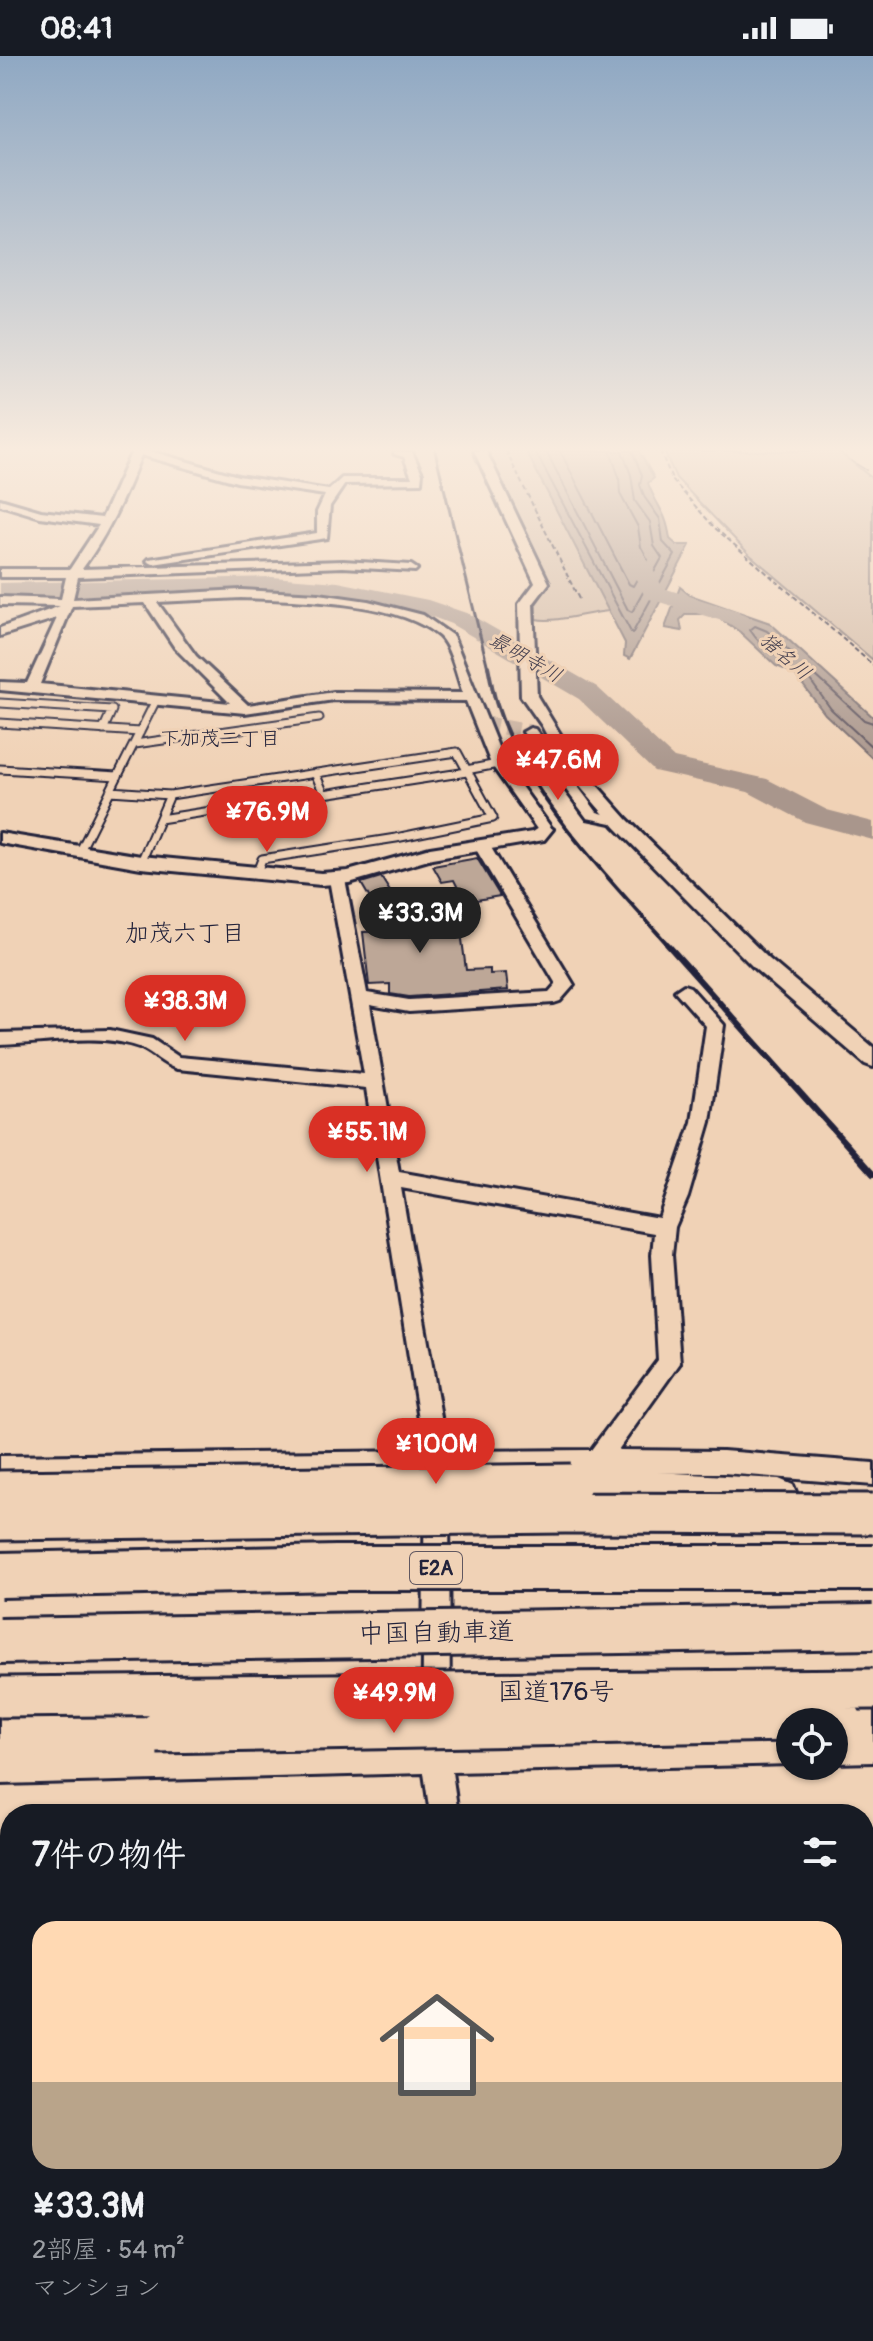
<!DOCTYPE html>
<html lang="ja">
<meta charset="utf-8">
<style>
:root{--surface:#171b24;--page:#242831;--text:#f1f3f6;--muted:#9ea1a6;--accent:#d93025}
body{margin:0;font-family:Pangolin,"Klee One",sans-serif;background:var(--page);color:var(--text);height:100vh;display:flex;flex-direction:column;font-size:30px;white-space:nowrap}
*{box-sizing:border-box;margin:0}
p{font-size:26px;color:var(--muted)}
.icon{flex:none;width:44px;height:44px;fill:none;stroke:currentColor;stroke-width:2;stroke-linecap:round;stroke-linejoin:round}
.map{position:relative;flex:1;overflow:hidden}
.panel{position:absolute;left:0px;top:1748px;width:874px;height:538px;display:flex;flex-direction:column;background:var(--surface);border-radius:32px 32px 0 0;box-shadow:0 2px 6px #0004}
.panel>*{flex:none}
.buttons{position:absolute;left:776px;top:1652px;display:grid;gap:16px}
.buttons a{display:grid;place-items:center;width:72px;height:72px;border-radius:50%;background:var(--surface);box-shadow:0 2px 6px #0004;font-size:40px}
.price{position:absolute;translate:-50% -68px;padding:0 18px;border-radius:28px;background:var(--accent);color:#fff;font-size:26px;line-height:52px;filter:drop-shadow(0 2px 4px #0008)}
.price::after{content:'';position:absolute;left:50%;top:48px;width:24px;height:18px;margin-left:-12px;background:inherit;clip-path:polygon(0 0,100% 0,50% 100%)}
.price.current{background:#222;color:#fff}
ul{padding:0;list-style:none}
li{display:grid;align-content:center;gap:16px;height:424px;padding:0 32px}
li span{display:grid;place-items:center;height:248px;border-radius:24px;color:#555}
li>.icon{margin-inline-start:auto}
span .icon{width:144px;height:144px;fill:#fffc;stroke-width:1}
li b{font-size:34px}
h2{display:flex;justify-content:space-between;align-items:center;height:96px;padding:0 32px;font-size:34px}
.status{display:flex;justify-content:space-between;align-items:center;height:56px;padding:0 40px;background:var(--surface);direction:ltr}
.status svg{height:22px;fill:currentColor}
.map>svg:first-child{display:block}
.green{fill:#d2b9a4;stroke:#7a6e70;stroke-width:2}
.water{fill:#a9968c;stroke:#73686c;stroke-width:2}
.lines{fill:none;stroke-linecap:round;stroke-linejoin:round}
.shore{stroke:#58505b;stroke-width:2}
.river{fill:#a9968c;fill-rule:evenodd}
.building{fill:#bda797;stroke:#22223b;stroke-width:2}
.minor-tunnel{stroke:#c7af9d;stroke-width:15;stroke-dasharray:15 7;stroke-linecap:butt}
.service-casing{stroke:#22223b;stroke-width:11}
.minor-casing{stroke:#22223b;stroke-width:6}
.tertiary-casing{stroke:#22223b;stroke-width:6}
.trunk-casing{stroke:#22223b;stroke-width:6}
.path-far1{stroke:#22223b;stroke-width:2;stroke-dasharray:5 3;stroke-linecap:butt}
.path{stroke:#22223b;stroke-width:6;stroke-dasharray:12 9;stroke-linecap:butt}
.service{stroke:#f0d2b6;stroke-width:7}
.minor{fill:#f0d2b6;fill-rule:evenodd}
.tertiary{fill:#f0d2b6;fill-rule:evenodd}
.trunk{fill:#f0d2b6;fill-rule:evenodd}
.rail-far2{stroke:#22223b;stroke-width:3}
.rail-far1{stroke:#22223b;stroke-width:4}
.rail{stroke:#22223b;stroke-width:6}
.trunk-bridge-casing{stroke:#22223b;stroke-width:45;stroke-linecap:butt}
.motorway-bridge-far1-casing{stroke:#22223b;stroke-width:24;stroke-linecap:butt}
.motorway-bridge-casing{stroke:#22223b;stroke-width:50;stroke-linecap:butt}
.trunk-bridge{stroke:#f0d2b6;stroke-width:39}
.motorway-bridge-far1{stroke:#f0d2b6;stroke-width:21}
.motorway-bridge{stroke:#f0d2b6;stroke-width:44}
.labels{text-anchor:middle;stroke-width:6;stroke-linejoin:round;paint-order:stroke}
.far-water-label{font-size:20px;font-style:italic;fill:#443f4f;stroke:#f0d2b6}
.far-neighbourhood-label{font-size:20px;fill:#22223b;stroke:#f0d2b6}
.shield{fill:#f0d2b6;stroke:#605760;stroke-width:2}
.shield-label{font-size:20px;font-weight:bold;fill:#22223b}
.neighbourhood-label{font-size:24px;fill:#22223b;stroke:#f0d2b6}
.near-street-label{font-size:26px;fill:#22223b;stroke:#f0d2b6}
</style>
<div class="status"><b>08:41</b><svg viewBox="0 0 49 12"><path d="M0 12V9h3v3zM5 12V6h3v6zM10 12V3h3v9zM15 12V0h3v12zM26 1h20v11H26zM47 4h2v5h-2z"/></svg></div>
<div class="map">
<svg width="873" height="2285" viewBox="0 0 873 2285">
<rect width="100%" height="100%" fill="#f0d2b6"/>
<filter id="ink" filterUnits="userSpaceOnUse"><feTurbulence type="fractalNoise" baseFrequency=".0125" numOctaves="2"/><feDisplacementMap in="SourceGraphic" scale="16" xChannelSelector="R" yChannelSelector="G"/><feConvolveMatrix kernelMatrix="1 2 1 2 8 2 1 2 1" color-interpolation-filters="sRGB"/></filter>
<g filter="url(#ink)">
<path class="green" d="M487,395H526L609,555C587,557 555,567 536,563V548L549,529L547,519Z
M664,395H838L873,423V604L749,498L676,422Z"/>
<path class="water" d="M526,395H639L654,422L648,427C657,452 666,454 670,483L677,489H690L630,603L624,600L625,587Z
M680,531L690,539L770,567L873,661V703L825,658L794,617L776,610L740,576L713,558H686L680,564L682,575L665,572Z"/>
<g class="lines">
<path class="shore" d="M535,395L632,578L675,499L663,486L660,463L645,442L640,429L642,419L632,395
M546,395L628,554L632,556L662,502L654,490L650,466L635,445L631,419L622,395
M560,395L629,528L633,530L648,504L641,491L638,471L620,438L619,421L610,395
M755,570L767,575L796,601V606C776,604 761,590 750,574Z
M873,667L864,664L815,619H810V624L831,653L873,692"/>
<path class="river" d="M633,490L641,492L663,532L738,555L741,560L738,565L729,567L646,542L622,497L625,492Z
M272,521L338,526L428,544L469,558L597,631L674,702L767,723L827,754L873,766V784L805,766L748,736L654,715L579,643L451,568L422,557L338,540L272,535L0,541V527Z"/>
</g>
<path class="building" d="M477,802L500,840L465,846L454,824L442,826L433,810Z
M381,821L412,871L460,868L466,914L490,913V918L506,917L508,934L409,941L390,938V928L369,929L363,876L389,875L361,827Z"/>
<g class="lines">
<path class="minor-tunnel" d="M482,667L530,676"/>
<g class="service-casing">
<path id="service" d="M0,647L112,654L103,674
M0,667L140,676
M135,688L319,662
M0,713L118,720
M466,714L498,708
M315,717L324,738L467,716
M110,735L170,739L457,696L493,762L396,782L262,803L256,819
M160,763L243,750
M80,795L155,646
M141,806L170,739"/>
</g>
<g class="minor-casing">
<path id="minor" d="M132,395H150L238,420L329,434L342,422H412L404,401L394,398L395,395L412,396L422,417L421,427L345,428L330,450L327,482L153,508L147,505L149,503L317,477V456L325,439L237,426L141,399C125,440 108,478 82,513L343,505L411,509L417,513L415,515L343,511L78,521L73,543L241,534L319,538L368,545L423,559L453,580L505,708L552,773L549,776H539L491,708L466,645L334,644L245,657L0,634V626L27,627L57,562L0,580V572L60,550L0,549V541L61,543L66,521H0V513H70L99,469L40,461L0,449V443L41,455L102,462ZM241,542C294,544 398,544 439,580C451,591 457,621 463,637L334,636L248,649L196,600L157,546ZM145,547L175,592L230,647L40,628L72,550Z
M530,672L535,673L597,756L626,764V770L587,762L523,676Z
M482,785L490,790L574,929L560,945L554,947L409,956L370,949L399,1116L659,1162L692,1066L706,970L675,935L684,929L690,931L724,969L710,1066L688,1141L675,1171L672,1199L680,1307L618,1394L723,1395L873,1407V1429L723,1417L449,1416L450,1689L790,1680V1708L452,1716L458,1758H430L424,1717L0,1728V1700L422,1690L425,1417L0,1422V1400L424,1395L366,1032L177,1013C162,1009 153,996 139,991C96,976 44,988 0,989V977L110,974L152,983L179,1001L364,1018L329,823L331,820L337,818L345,823L367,937L409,944L549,936L556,928L474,790ZM401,1132L654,1177L652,1199L658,1304L591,1394L447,1395Z
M873,1678V1706L834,1707V1679Z
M510,2276H544L547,2285H511Z"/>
</g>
<g class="tertiary-casing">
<path id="tertiary" d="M474,395H486L549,527L533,548L537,640L579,709L627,763L769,903L873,991V1011L865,1008L755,913L615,771L563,711L542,670L521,640L519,548L535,527Z
M544,768L553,773L544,784L432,803L349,827L321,829L141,812L0,787V777L141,800L321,817L348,815L430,792L532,776Z"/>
</g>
<g class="trunk-casing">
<path id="trunk" d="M571,1411L779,1423L793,1429L798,1441L793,1453L779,1459L571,1445L558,1440L552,1428L558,1416Z
M873,1640V1682L842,1686L834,1682V1666H821L827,1649L842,1642Z
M157,1655L172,1662L179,1677L172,1692L157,1699L0,1702V1658Z"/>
</g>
<path class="path-far1" d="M506,395L579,543
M660,395L673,425L715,472L873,609"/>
<path class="path" d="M254,2285L256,2276"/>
<use href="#service" class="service"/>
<use href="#minor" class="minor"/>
<use href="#tertiary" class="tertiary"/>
<use href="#trunk" class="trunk"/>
<path class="rail-far2" d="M435,395L488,612"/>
<path class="rail-far1" d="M488,610C491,624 493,639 498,652C527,741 608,821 669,890"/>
<path class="rail" d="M667,888L873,1118"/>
<g class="trunk-bridge-casing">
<path id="trunk-bridge" d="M0,1435L571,1428
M0,1464L565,1457L873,1458
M0,1641L873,1633
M157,1677L842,1664"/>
</g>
<g class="motorway-bridge-far1-casing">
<path id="motorway-bridge-far1" d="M857,395L873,405"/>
</g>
<g class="motorway-bridge-casing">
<path id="motorway-bridge" d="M0,1519L336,1512H873
M0,1585L873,1571"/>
</g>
<use href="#trunk-bridge" class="trunk-bridge"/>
<use href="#motorway-bridge-far1" class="motorway-bridge-far1"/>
<use href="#motorway-bridge" class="motorway-bridge"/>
</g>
</g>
<linearGradient id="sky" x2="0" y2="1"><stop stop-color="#8fa8c3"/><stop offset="0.55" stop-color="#f8ebde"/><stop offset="1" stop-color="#f8ebde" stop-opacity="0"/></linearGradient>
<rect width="873" height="715" fill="url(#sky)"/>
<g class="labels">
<g class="far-water-label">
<text transform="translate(786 600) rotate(41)" y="7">猪名川</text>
<text transform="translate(526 601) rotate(30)" y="7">最明寺川</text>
</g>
<g class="far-neighbourhood-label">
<text x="220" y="689">下加茂二丁目</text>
</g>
<rect class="shield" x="410" y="1496" width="52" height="32" rx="6"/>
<g class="shield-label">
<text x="436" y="1519">E2A</text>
</g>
<g class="neighbourhood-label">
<text x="185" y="885">加茂六丁目</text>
</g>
<g class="near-street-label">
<text transform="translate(436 1576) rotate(-1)" y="9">中国自動車道</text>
<text x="556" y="1644">国道176号</text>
</g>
</g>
</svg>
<div class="buttons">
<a><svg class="icon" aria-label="locate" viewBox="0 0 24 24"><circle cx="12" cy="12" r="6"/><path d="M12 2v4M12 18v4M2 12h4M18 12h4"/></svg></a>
</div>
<b class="price" style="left:558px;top:746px">¥47.6M</b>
<b class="price" style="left:267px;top:798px">¥76.9M</b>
<b class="price current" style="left:420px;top:899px">¥33.3M</b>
<b class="price" style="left:185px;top:987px">¥38.3M</b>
<b class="price" style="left:367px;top:1118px">¥55.1M</b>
<b class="price" style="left:436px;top:1430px">¥100M</b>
<b class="price" style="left:394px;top:1679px">¥49.9M</b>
<section class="panel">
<h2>7件の物件<svg class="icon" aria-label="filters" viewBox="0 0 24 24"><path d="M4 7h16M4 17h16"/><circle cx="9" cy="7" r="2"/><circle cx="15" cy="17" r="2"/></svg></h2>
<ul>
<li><span style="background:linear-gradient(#ffd9b3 65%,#b9a48a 0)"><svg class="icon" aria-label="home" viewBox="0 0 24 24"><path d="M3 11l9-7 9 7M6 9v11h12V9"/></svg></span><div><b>¥33.3M</b><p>2部屋 · 54 m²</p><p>マンション</p></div></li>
</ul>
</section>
</div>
